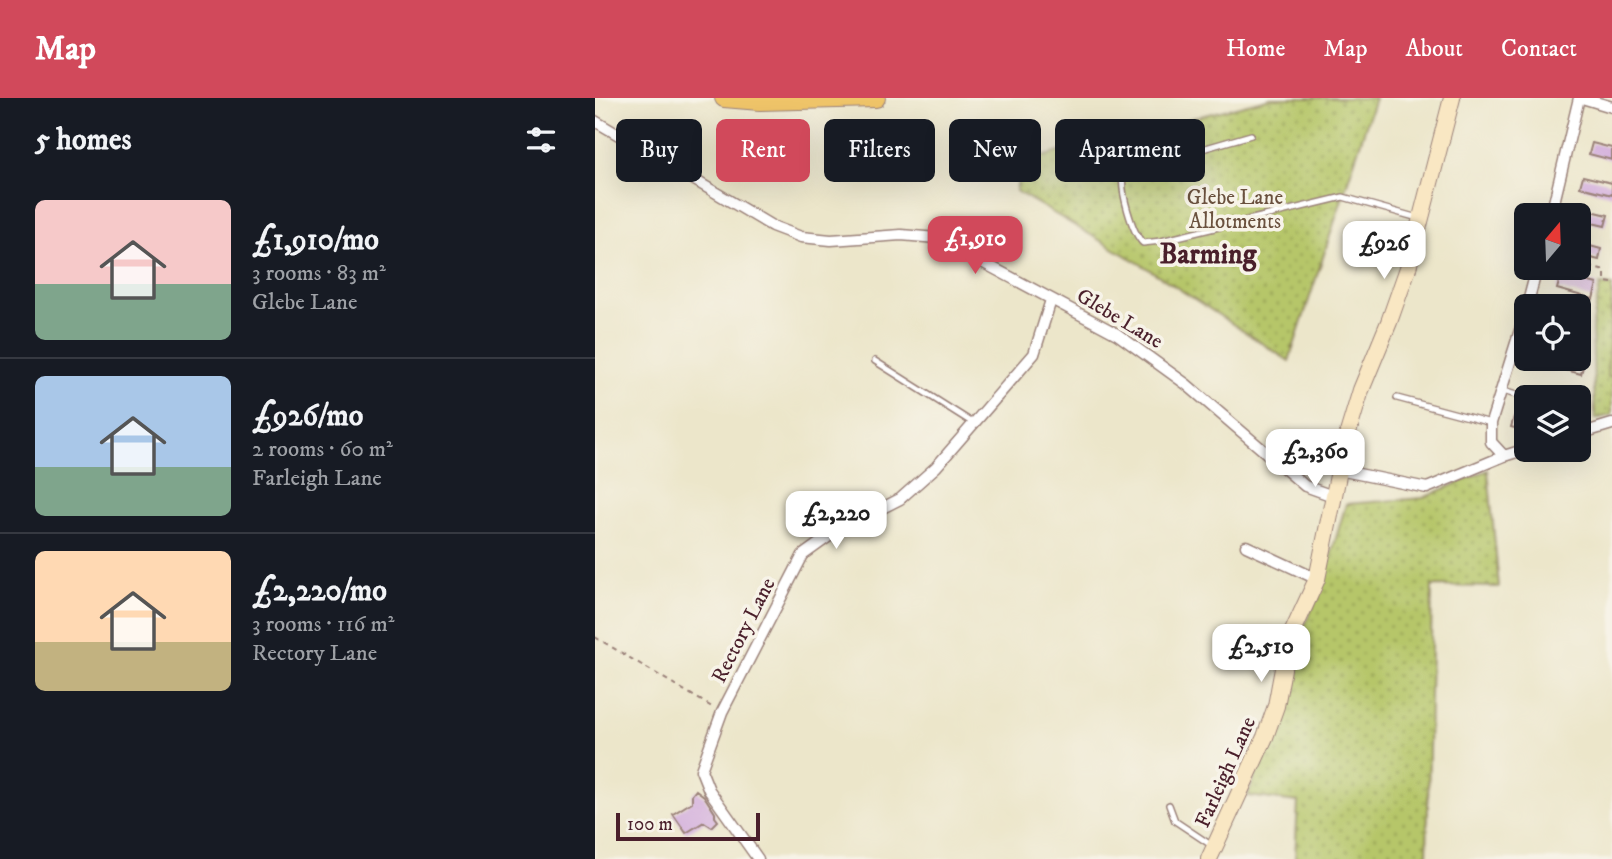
<!DOCTYPE html>
<meta charset="utf-8">
<style>
:root{--surface:#171b24;--page:#242831;--text:#f1f3f6;--muted:#9ea1a6;--line:#363941;--accent:#d1495b}
body{margin:0;font-family:"IM FELL DW Pica",serif;background:var(--page);color:var(--text);height:100vh;display:flex;flex-direction:column;font-size:26px;white-space:nowrap}
*{box-sizing:border-box;margin:0}
p{font-size:23px;color:var(--muted)}
.icon{flex:none;width:38px;height:38px;fill:none;stroke:currentColor;stroke-width:2;stroke-linecap:round;stroke-linejoin:round}
.map{position:relative;flex:1;overflow:hidden}
.side{display:flex;flex-direction:column;background:var(--surface);width:595px}
.side>*{flex:none}
.top-card{position:absolute;left:21px;top:21px;width:665px;height:63px;display:flex;gap:14px}
.needle{width:46px;rotate:19deg}
.controls{position:absolute;left:919px;top:105px;display:grid;gap:14px}
.controls a{display:grid;place-items:center;width:77px;height:77px;border-radius:10px;background:var(--surface);box-shadow:0 7px 28px #0002;font-size:35px}
.scale{position:absolute;left:21px;bottom:18px;width:144px;box-sizing:border-box;padding-left:7px;border:4px solid #4a1f2b;border-top:0;font-size:19px;line-height:24px;white-space:nowrap;color:#4a1f2b;-webkit-text-stroke:5px #f7f3e8;paint-order:stroke}
.price{position:absolute;translate:-50% -60px;padding:0 16px;border-radius:14px;background:#fff;color:#222;font-size:23px;line-height:46px;filter:drop-shadow(0 2px 4px #0008)}
.price::after{content:'';position:absolute;left:50%;top:42px;width:21px;height:16px;margin-left:-10px;background:inherit;clip-path:polygon(0 0,100% 0,50% 100%)}
.price.on{background:var(--accent);color:#fff}
ul{padding:0;list-style:none}
li{display:flex;align-items:center;gap:21px;height:175px;padding:0 35px}
li+li{border-top:2px solid var(--line)}
li span{display:grid;place-items:center;flex:none;width:196px;height:140px;border-radius:10px;color:#555}
li>.icon{margin-inline-start:auto}
span .icon{width:84px;height:84px;fill:#fffc;stroke-width:1}
li b{font-size:30px}
h2{display:flex;justify-content:space-between;align-items:center;height:84px;padding:0 35px;font-size:30px}
.pill{padding:0 24px;border-radius:10px;background:var(--surface);box-shadow:0 7px 28px #0002;font-size:24px;line-height:63px}
.pill.on{background:var(--accent);color:#fff}
header{display:flex;align-items:center;gap:42px;box-sizing:border-box;height:98px;padding:0 35px;background:var(--accent);color:#fff}
header strong{font-size:33px}
nav{display:flex;gap:38px;margin-inline-start:auto;font-size:24px}
main{display:flex;flex:1;min-height:0}
.map>svg:first-child{display:block}
.green{fill:url(#green-dots);stroke:#80724a;stroke-width:2}
.pitch{fill:#b6c669;stroke:#80724a;stroke-width:2}
.building{fill:#d0a9db}
.lines{fill:none;stroke-linecap:round;stroke-linejoin:round}
.lane-casing{stroke:#9b827a;stroke-width:8}
.street-casing{stroke:#9b827a;stroke-width:13}
.secondary-casing{stroke:#9b827a;stroke-width:18}
.primary-casing{stroke:#9b827a;stroke-width:20}
.path{stroke:#9b827a;stroke-width:2;stroke-dasharray:5 5;stroke-linecap:butt}
.lane{stroke:#fff;stroke-width:5}
.street{stroke:#fff;stroke-width:10}
.secondary{stroke:#f9e7c3;stroke-width:16}
.primary{stroke:#efc469;stroke-width:18}
.labels{text-anchor:middle;stroke-width:7;stroke-linejoin:round;paint-order:stroke}
.park-label{font-size:21px;fill:#6a513e;stroke:#f7f3e8}
.street-label{font-size:21px;fill:#4a1f2b;stroke:#f7f3e8}
.district-label{font-size:28px;font-weight:bold;fill:#4a1f2b;stroke:#f7f3e8}
</style>
<header>
<strong>Map</strong>
<nav><a>Home</a><a>Map</a><a>About</a><a>Contact</a></nav>
</header>
<main>
<section class="side">
<h2>5 homes<svg class="icon" aria-label="filters" viewBox="0 0 24 24"><path d="M4 7h16M4 17h16"/><circle cx="9" cy="7" r="2"/><circle cx="15" cy="17" r="2"/></svg></h2>
<ul>
<li><span style="background:linear-gradient(#f6c9c9 60%,#7fa58c 0)"><svg class="icon" aria-label="home" viewBox="0 0 24 24"><path d="M3 11l9-7 9 7M6 9v11h12V9"/></svg></span><div><b>£1,910/mo</b><p>3 rooms · 83 m²</p><p>Glebe Lane</p></div></li>
<li><span style="background:linear-gradient(#a9c7e8 65%,#7fa58c 0)"><svg class="icon" aria-label="home" viewBox="0 0 24 24"><path d="M3 11l9-7 9 7M6 9v11h12V9"/></svg></span><div><b>£926/mo</b><p>2 rooms · 60 m²</p><p>Farleigh Lane</p></div></li>
<li><span style="background:linear-gradient(#ffd9b3 65%,#c2b280 0)"><svg class="icon" aria-label="home" viewBox="0 0 24 24"><path d="M3 11l9-7 9 7M6 9v11h12V9"/></svg></span><div><b>£2,220/mo</b><p>3 rooms · 116 m²</p><p>Rectory Lane</p></div></li>
</ul>
</section>
<div class="map">
<svg width="1017" height="761" viewBox="0 0 1017 761">
<defs>
<pattern id="green-dots" width="8" height="8" patternUnits="userSpaceOnUse" patternTransform="scale(1.75)"><rect width="8" height="8" fill="#b6c669"/><path d="M2 2h.1M6 6h.1" fill="none" stroke="#96a057" stroke-width="1.8" stroke-linecap="round"/></pattern>
</defs>
<rect width="100%" height="100%" fill="#f7f3e8"/>
<filter id="ink" filterUnits="userSpaceOnUse"><feTurbulence type="fractalNoise" baseFrequency=".0143" numOctaves="2"/><feDisplacementMap in="SourceGraphic" scale="14" xChannelSelector="R" yChannelSelector="G"/><feConvolveMatrix kernelMatrix="1 2 1 2 8 2 1 2 1" color-interpolation-filters="sRGB"/></filter>
<filter id="wash" filterUnits="userSpaceOnUse"><feTurbulence type="fractalNoise" baseFrequency=".00686" numOctaves="4" result="noise"/><feDisplacementMap in="SourceGraphic" scale="28" xChannelSelector="R" yChannelSelector="G"/><feGaussianBlur stdDeviation="1.57" result="paint"/><feColorMatrix in="noise" values="0 0 0 0 0 0 0 0 0 0 0 0 0 0 0 0 0 1.4 0 .05"/><feComposite in="paint" operator="in"/></filter>
<g filter="url(#wash)">
<rect width="100%" height="100%" fill="#ece6ca"/>
<path class="green" d="M676,0H780L694,263L552,170L421,93L426,64Z
M1005,187L1017,188V317L1000,321L997,230Z
M893,372L904,489L837,488L832,761H700L703,704L652,698L680,633L699,552L727,488L751,406L828,400Z"/>
<path class="pitch" d="M1016,207H1017V279H1012Z"/>
<g id="blocks">
<path class="building" d="M997,45L1017,50V62L994,56Z
M988,78L1017,85V97L985,89Z
M980,109L1013,117L1010,128L984,122V117H978Z
M984,145L1006,151L1004,162L984,157Z
M966,177L1002,186L998,201L962,191Z
M984,225L992,227L986,249H984Z
M937,261H971L989,265L986,276L937,263Z
M919,319L931,322V333L916,329Z
M101,692L109,698L120,715V719L123,723L117,729L109,724L91,735L78,716L97,704V697Z"/>
</g>
</g>
<g filter="url(#ink)">
<use href="#blocks" fill-opacity="0" stroke="#9b827a" stroke-width="2"/>
<g class="lines">
<g class="lane-casing">
<path id="lane" d="M656,37L531,73L528,77C525,92 537,135 548,145L566,143L748,99L823,120
M280,263L378,325
M908,293L931,300
M802,300L896,325
M574,707L580,723L616,747"/>
</g>
<g class="street-casing">
<path id="street" d="M987,0L1017,9
M0,23L177,128L206,139L236,142L306,137L342,140L522,236L591,286L710,388L738,398
M956,117L984,0
M932,208L942,170
M984,336L1017,326
M909,358L896,344V325L931,213
M744,372L832,390L909,358L931,351
M651,448L722,481
M163,761L114,692L106,672L127,614L208,457L240,434L305,401L341,369L439,256L456,202"/>
</g>
<g class="secondary-casing">
<path id="secondary" d="M614,761L670,639L681,608L693,544L722,481L749,348L766,292L794,224L813,170L857,0"/>
</g>
<g class="primary-casing">
<path id="primary" d="M129,0L165,3L281,0"/>
</g>
<path class="path" d="M984,166L1010,173V184L1017,185
M0,539L117,609"/>
<use href="#lane" class="lane"/>
<use href="#street" class="street"/>
<use href="#secondary" class="secondary"/>
<use href="#primary" class="primary"/>
</g>
</g>
<g class="labels">
<g class="park-label">
<text x="640" y="106">Glebe Lane<tspan x="640" dy="24">Allotments</tspan></text>
</g>
<g class="street-label">
<text transform="translate(525 220) rotate(31)" y="7">Glebe Lane</text>
<text transform="translate(148 532) rotate(-63)" y="7">Rectory Lane</text>
<text transform="translate(630 674) rotate(-66)" y="7">Farleigh Lane</text>
</g>
<g class="district-label">
<text x="613" y="165">Barming</text>
</g>
</g>
</svg>
<div class="controls">
<a><svg class="needle" viewBox="-14 -14 28 28"><path d="M0-13l5 13h-10z" fill="#e53935"/><path d="M0 13l5-13h-10z" fill="#9ea1a6"/></svg></a>
<a><svg class="icon" aria-label="locate" viewBox="0 0 24 24"><circle cx="12" cy="12" r="6"/><path d="M12 2v4M12 18v4M2 12h4M18 12h4"/></svg></a>
<a><svg class="icon" aria-label="layers" viewBox="0 0 24 24"><path d="M12 4l9 5-9 5-9-5zM3 14l9 5 9-5"/></svg></a>
</div>
<div class="scale">100 m</div>
<b class="price on" style="left:380px;top:178px">£1,910</b>
<b class="price" style="left:789px;top:183px">£926</b>
<b class="price" style="left:720px;top:391px">£2,360</b>
<b class="price" style="left:241px;top:453px">£2,220</b>
<b class="price" style="left:666px;top:586px">£2,510</b>
<div class="top-card">
<a class="pill">Buy</a>
<a class="pill on">Rent</a>
<a class="pill">Filters</a>
<a class="pill">New</a>
<a class="pill">Apartment</a>
</div>
</div>
</main>
